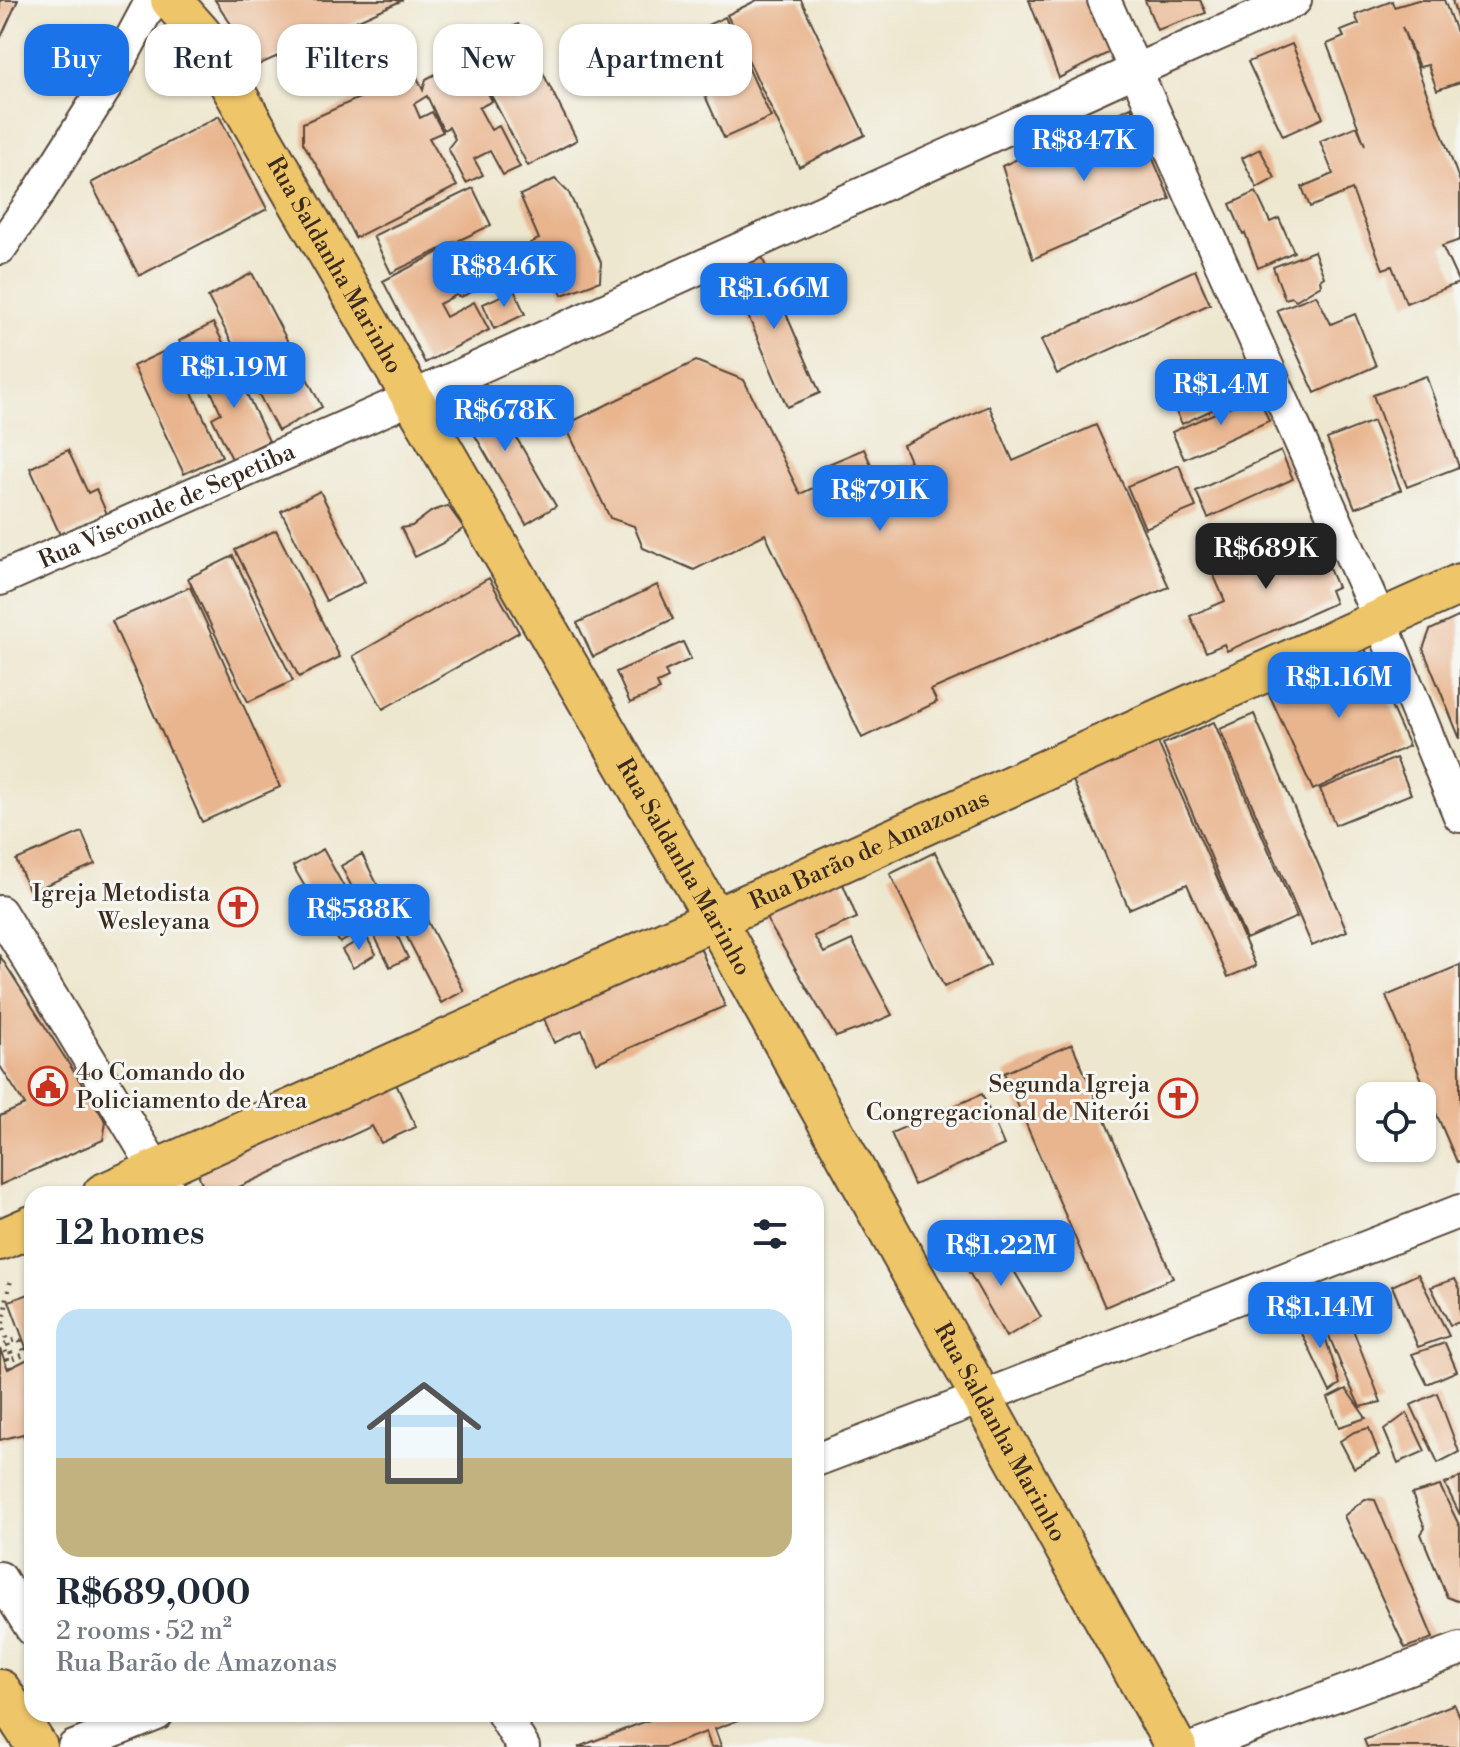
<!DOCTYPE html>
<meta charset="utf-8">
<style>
:root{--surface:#fff;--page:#f6f6f7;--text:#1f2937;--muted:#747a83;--accent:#1a73e8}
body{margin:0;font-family:"Libre Bodoni",serif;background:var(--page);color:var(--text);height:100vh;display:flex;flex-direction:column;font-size:30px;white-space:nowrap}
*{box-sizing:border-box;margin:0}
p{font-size:26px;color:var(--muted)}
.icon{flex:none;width:44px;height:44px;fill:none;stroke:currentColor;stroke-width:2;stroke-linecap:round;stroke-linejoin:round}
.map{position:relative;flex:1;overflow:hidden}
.side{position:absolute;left:24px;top:1186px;width:800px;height:536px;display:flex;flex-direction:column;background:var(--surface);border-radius:24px;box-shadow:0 2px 6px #0004}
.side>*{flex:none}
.banner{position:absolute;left:24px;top:24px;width:800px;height:72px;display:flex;gap:16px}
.buttons{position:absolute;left:1356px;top:1082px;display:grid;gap:16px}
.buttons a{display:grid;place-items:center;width:80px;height:80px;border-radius:16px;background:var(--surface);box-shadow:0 2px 6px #0004;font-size:40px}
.price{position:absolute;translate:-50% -68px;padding:0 18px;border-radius:16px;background:var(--accent);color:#fff;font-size:26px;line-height:52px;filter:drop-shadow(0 2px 4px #0008)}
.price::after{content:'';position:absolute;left:50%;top:48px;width:24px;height:18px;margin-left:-12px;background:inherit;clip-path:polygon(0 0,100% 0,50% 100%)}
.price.current{background:#222;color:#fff}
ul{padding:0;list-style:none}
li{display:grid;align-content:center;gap:16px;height:424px;padding:0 32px}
li span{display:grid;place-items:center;height:248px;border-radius:24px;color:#555}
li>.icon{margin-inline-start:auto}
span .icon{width:144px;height:144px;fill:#fffc;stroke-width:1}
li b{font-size:34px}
h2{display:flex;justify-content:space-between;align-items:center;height:96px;padding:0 32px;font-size:34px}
.tag{padding:0 28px;border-radius:24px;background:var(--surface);box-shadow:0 2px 6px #0004;font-size:28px;line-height:72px}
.tag.current{background:var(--accent);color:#fff}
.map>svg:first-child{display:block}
.building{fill:#e9b58f}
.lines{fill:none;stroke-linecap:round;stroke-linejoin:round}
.minor-casing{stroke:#564639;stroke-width:36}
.major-casing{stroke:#564639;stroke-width:44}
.path{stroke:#564639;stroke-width:5;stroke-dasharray:2 6;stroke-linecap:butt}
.minor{stroke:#fff;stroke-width:32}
.major{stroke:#eec569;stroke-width:40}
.path-bridge{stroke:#564639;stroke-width:5;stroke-dasharray:2 6;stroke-linecap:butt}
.labels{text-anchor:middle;stroke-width:6;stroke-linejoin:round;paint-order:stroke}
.street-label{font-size:24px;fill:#3b2a1e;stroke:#f6f6f2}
.poi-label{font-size:24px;fill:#3b2a1e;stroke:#f6f6f2;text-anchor:end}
</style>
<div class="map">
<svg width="1460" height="1747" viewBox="0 0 1460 1747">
<rect width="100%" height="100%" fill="#f6f6f2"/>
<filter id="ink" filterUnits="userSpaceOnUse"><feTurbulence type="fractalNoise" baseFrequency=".0125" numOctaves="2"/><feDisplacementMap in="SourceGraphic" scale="16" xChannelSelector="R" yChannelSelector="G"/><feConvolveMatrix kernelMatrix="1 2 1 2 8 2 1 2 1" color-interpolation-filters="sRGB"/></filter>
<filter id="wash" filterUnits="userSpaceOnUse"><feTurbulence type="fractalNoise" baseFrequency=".006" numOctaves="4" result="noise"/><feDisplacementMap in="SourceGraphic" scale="32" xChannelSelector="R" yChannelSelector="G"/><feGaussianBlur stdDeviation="1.8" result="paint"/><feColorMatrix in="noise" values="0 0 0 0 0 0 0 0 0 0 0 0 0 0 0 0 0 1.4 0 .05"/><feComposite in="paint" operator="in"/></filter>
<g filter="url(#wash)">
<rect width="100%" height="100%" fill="#eee7cf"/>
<g id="blocks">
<path class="building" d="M0,0H18L0,39Z
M215,0H403L258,65Z
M757,0H801L865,135L799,167L727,15Z
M1029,0H1088L1110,52L1059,78Z
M1145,0H1200L1206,13L1157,30Z
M1418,0H1444L1460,43V82L1437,90L1428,65L1419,67L1402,27L1460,182V240L1442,246L1459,283L1406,303L1392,266L1383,269L1352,190L1310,207L1302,187L1333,174L1320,141L1357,126L1365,145L1327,44L1344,37L1341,31L1359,24L1355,15L1392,1L1394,7Z
M1452,0H1460V24H1459Z
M725,17L771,117L724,138L679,38Z
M518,24L577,140L528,166L468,51Z
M1292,44L1323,118L1283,136L1248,62Z
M469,57L492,101L479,108L491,130L499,126L520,167L503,175L490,151L474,159L483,175L466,183L448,148L455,139L449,127L443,130L427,96L414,104L420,118L432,112L443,132L429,138L457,186L355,238L330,188L303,143V123L415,73L423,90L426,79Z
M1131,107L1170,199L1033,259L1002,166Z
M219,116L267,209L139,276L91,183Z
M1260,149L1275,178L1257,188L1242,158Z
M555,179L569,193L601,262L600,281L562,295L553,271L544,275L533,260L530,243L539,239L520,195Z
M473,188L491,225L391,273L373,236Z
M1256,192L1270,222L1279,218L1294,252L1258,268L1245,233L1243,234L1230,204Z
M453,245L476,290L461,297L456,295L439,304L446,317L474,302L489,330L425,363L383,281Z
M1314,251L1324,277L1320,280L1321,285L1296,300L1292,297L1285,299L1273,267Z
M761,255L820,393L787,407L728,269Z
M1195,270L1210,304L1057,374L1041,340Z
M252,273L322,407L278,431L208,297Z
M514,290L525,314L494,329L483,304Z
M1316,295L1331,324L1355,314L1376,366L1315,393L1277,310Z
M213,323L227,350L192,368L179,341Z
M171,348L222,456L184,474L133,366Z
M230,358L269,441L232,459L212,418L221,413L202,371Z
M696,361L744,380L800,494L833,479L826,465L864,449L876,476L910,461L903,445L989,406L1013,461L1096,425L1169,587L931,690L937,702L862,738L765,534L694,570L643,548L634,526L610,518L565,425Z
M1217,371L1231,401L1182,424L1168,394Z
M1426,376L1459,467L1407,487L1373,395Z
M484,382L556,506L526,524L454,399Z
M1258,394L1269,421L1184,459L1172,432Z
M1373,421L1401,490L1355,508L1327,439Z
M68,450L88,493L96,489L108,516L61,537L30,468Z
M1281,451L1293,479L1208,518L1196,491Z
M1179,465L1196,507L1145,528L1127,486Z
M320,491L365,582L326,601L281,511Z
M448,506L464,528L443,543L415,557L401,528L412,526L432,511Z
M1301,527L1307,540L1315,536L1337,587L1330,590L1335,603L1227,651L1224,644L1206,652L1190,616L1225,601L1210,567L1248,550L1262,581L1266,580L1253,549Z
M276,530L340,657L299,677L235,550Z
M233,556L293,681L248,702L188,578Z
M489,578L519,632L383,709L353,656Z
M657,585L673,619L593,657L577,623Z
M190,587L280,787L202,822L112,621Z
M1460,616V739L1423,649L1430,630Z
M683,642L691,659L665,671L668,678L657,683L660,690L630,703L616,672Z
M1365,649L1409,746L1313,790L1269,694Z
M1254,714L1347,931L1312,946L1220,729Z
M1214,722L1297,917L1246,939L1163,744Z
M1153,731L1256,966L1228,977L1187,884L1129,909L1067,767Z
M1396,758L1411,794L1335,825L1320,789Z
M82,832L95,864L30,892L16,860Z
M323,849L350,898L321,915L293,866Z
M935,852L990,965L944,987L890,874Z
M362,854L379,888L358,899L341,866Z
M838,872L857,918L814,936L824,953L852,940L892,1015L864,1027L836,1037L761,910Z
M417,901L464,991L441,1003L394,912Z
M353,905L367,927L340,943L327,921Z
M391,922L408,958L390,967L372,931Z
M366,936L376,954L353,968L342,950Z
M699,945L725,1006L596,1063L582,1030L554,1043L542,1014Z
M0,956L106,1122L103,1140L0,1185V1116L25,1105L0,1066Z
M1460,965V1161L1457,1162L1386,996Z
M1072,1044L1173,1278L1105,1307L1004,1073Z
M390,1071L416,1127L381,1143L372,1126L224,1194H206L199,1176L202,1162Z
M982,1094L1004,1145L914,1185L891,1133Z
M995,1238L1041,1317L1006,1337L961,1258Z
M1418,1274L1449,1336L1418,1347L1392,1286Z
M1455,1279L1460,1289V1322L1450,1325L1431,1287Z
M32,1293V1458L23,1434L0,1440V1349L8,1369L30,1358L9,1301Z
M1342,1301L1381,1402L1360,1407L1343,1370L1320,1314L1325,1309Z
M1317,1311L1340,1384L1330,1392L1297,1323L1311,1318Z
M1445,1343L1457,1371L1427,1384L1412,1354Z
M1346,1389L1366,1418L1339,1427L1328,1398Z
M1437,1393L1459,1452L1438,1463L1411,1405Z
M1407,1413L1425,1451L1398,1463L1384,1430Z
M1369,1428L1379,1455L1354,1468L1340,1441L1354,1432Z
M1460,1477V1515L1445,1484Z
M1440,1486L1460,1527V1600L1457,1601L1447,1597L1421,1534L1425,1528L1412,1494Z
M1365,1499L1375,1500L1433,1638L1405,1648L1344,1516Z
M1454,1704L1460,1717V1747H1367L1364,1740Z
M665,1714H742L744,1718L715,1729L721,1746L719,1747H711L706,1732L665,1747H578Z"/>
</g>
</g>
<g filter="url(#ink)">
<use href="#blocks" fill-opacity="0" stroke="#564639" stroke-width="2"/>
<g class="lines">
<g class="minor-casing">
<g id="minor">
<path d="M1104,0L1380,620L1460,816"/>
<path d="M0,248L37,195L105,88L152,0"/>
<path id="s1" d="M0,579L413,397L1134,71L1295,0"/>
<path d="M0,912L171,1194"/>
<path d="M816,1460L980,1398L1460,1211"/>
<path d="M0,1578L32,1629"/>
<path d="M503,1714L523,1747"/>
<path d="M74,1747L157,1714"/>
<path d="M1196,1747L1460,1649"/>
</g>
</g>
<g class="major-casing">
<g id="major">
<path id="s2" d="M171,0L201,34L715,919L1176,1747"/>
<path id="s3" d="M103,1194L1460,584"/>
<path d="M0,1240L32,1226"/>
<path d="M0,1690L37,1747"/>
</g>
</g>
<path class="path" d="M10,1282L2,1327L13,1359"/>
<use href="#minor" class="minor"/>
<use href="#major" class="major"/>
<path class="path-bridge" d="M10,1368L4,1347C9,1341 14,1339 20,1341L24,1350L23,1355L13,1359"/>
</g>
</g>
<defs>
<g id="church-ring" transform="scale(2)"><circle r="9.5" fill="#f6f6f2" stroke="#c8321e" stroke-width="1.5"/><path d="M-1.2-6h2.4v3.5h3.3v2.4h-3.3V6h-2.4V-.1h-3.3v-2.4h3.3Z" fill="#c8321e"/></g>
<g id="civic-ring" transform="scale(2)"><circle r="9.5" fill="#f6f6f2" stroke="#c8321e" stroke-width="1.5"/><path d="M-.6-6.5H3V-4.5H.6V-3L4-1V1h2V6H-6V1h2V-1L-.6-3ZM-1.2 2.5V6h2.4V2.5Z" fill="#c8321e"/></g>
</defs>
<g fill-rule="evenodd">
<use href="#church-ring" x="238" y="907"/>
<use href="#civic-ring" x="48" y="1086"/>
<use href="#church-ring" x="1178" y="1098"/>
</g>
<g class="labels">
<g class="street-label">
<text dy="8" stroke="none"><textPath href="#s2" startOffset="312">Rua Saldanha Marinho</textPath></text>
<text dy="8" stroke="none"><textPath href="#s1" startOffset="182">Rua Visconde de Sepetiba</textPath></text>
<text dy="8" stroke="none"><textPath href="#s3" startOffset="840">Rua Barão de Amazonas</textPath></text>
<text dy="8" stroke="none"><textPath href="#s2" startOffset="1008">Rua Saldanha Marinho</textPath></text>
<text dy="8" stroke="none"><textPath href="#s2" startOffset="1656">Rua Saldanha Marinho</textPath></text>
</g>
<g class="poi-label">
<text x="210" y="901">Igreja Metodista<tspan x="210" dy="28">Wesleyana</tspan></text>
<text x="76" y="1080" text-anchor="start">4o Comando do<tspan x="76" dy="28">Policiamento de Area</tspan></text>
<text x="1150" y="1092">Segunda Igreja<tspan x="1150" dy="28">Congregacional de Niterói</tspan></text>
</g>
</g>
</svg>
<div class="buttons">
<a><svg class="icon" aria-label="locate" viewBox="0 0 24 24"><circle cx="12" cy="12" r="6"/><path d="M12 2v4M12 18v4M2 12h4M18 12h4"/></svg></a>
</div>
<b class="price" style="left:1084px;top:183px">R$847K</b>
<b class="price" style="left:504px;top:309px">R$846K</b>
<b class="price" style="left:774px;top:331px">R$1.66M</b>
<b class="price" style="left:234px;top:410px">R$1.19M</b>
<b class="price" style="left:1221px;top:427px">R$1.4M</b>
<b class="price" style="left:505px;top:453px">R$678K</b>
<b class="price" style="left:880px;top:533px">R$791K</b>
<b class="price current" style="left:1266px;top:591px">R$689K</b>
<b class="price" style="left:1339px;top:720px">R$1.16M</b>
<b class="price" style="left:359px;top:952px">R$588K</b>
<b class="price" style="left:1001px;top:1288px">R$1.22M</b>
<b class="price" style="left:1320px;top:1350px">R$1.14M</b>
<div class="banner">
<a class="tag current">Buy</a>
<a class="tag">Rent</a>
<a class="tag">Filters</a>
<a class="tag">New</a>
<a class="tag">Apartment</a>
</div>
<section class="side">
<h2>12 homes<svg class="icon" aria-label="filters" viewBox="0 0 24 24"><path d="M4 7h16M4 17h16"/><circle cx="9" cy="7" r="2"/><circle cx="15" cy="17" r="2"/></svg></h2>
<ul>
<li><span style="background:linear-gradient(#bfe0f5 60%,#c2b280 0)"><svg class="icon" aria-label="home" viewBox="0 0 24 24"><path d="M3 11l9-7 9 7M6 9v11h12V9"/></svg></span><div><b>R$689,000</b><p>2 rooms · 52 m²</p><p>Rua Barão de Amazonas</p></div></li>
</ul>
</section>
</div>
